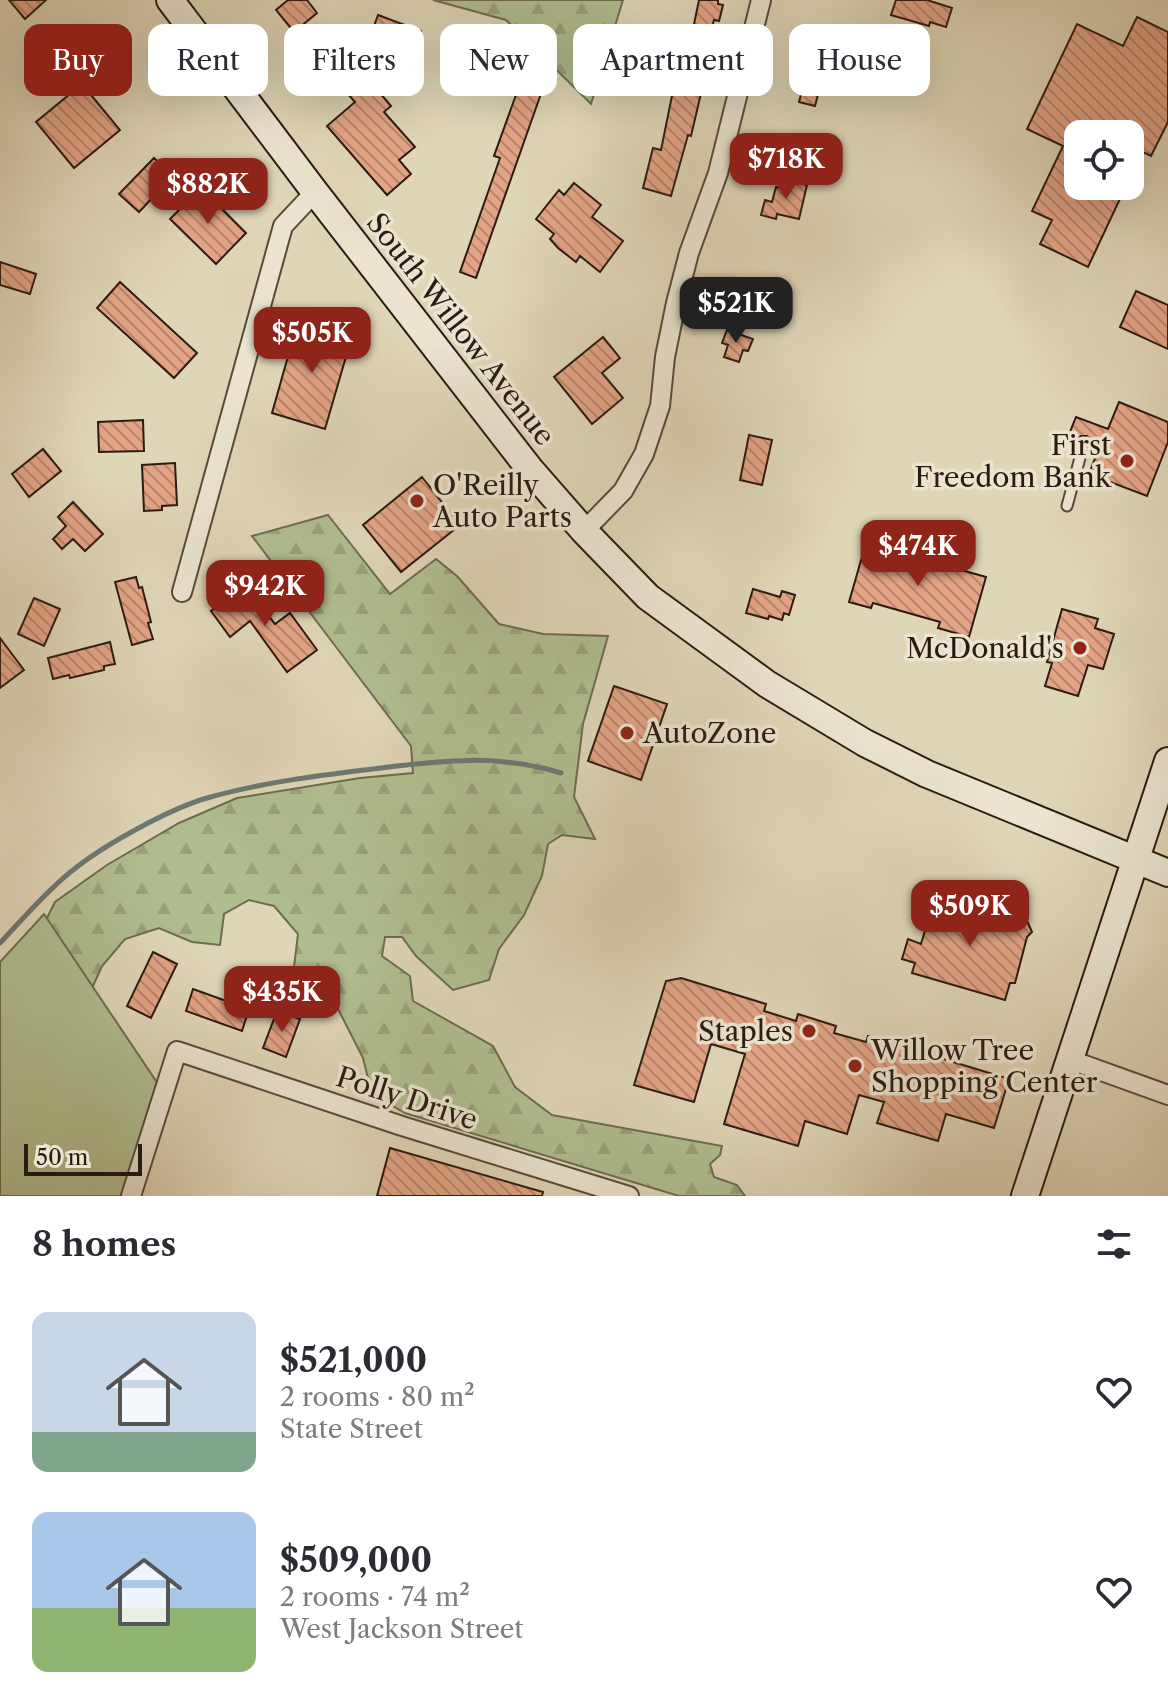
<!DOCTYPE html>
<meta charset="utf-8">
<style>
:root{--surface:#fff;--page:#f7f7f7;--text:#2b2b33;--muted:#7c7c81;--accent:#8f2418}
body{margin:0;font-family:"Libre Caslon Text",serif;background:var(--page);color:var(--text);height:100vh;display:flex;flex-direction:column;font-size:30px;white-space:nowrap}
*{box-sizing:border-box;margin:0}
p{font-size:26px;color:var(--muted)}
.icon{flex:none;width:44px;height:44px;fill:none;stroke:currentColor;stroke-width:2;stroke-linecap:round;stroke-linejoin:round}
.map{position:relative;height:1196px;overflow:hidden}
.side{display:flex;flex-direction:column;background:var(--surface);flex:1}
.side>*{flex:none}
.banner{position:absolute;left:24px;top:24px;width:1120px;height:72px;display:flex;gap:16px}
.controls{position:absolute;left:1064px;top:120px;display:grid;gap:16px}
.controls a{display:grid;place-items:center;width:80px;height:80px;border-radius:16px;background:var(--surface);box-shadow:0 8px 32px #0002;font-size:40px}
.scale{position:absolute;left:24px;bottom:20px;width:118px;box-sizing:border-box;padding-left:8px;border:4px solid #2d1b13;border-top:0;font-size:22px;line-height:28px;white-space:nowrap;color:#2d1b13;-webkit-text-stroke:6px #eae4d0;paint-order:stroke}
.price{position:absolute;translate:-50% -68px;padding:0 18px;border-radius:16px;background:var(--accent);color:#fff;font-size:26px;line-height:52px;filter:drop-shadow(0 2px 4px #0008)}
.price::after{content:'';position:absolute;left:50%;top:48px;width:24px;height:18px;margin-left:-12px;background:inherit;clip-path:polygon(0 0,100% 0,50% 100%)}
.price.on{background:#222;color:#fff}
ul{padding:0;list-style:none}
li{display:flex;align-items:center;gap:24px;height:200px;padding:0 32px}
li span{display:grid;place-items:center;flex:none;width:224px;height:160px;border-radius:16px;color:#555}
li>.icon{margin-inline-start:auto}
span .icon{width:96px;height:96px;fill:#fffc;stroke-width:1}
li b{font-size:34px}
h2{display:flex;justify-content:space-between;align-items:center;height:96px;padding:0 32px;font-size:34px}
.chip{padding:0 28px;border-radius:16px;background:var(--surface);box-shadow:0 8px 32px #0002;font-size:28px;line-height:72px}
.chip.on{background:var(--accent);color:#fff}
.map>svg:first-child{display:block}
.forest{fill:url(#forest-firs);stroke:#6e6c51;stroke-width:2}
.park{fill:#b0bd8f;stroke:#6e6c51;stroke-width:2}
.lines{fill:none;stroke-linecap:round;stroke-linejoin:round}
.stream{stroke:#6c7975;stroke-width:5}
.building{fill:url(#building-back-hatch);stroke:#2d1b13;stroke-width:2}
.lane-casing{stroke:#5a4a3c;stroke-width:13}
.street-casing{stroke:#5a4a3c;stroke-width:22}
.secondary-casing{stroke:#2d1b13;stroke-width:30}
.lane{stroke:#eae4d0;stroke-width:9}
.street{stroke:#eae4d0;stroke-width:18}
.secondary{stroke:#eae4d0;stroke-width:26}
.poi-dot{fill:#8f2418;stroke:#eae4d0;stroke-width:3}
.labels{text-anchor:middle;stroke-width:7;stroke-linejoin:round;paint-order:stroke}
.street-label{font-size:28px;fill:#2d1b13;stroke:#eae4d0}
.poi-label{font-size:28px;fill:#2d1b13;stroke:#eae4d0;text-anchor:end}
</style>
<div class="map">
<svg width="1168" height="1196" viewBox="0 0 1168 1196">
<defs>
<pattern id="forest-firs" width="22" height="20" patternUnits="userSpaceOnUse" patternTransform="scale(2)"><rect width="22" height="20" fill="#b0bd8f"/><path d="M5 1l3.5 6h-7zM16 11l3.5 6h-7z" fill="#98a27a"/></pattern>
<pattern id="building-back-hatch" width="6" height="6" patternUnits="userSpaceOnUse" patternTransform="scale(2)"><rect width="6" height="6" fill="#e2a485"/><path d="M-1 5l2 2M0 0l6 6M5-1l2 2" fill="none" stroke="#b8856c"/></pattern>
</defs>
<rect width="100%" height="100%" fill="#dfd5b7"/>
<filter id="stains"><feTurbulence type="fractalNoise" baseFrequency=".0025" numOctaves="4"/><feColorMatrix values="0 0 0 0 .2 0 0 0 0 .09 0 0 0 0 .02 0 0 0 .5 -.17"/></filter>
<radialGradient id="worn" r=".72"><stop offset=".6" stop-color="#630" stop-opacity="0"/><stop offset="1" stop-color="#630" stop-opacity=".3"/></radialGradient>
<path class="forest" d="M433,0H623L591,104L506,20Z
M328,515L390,594L436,559L457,576L499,624L543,634L608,636L583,724L574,797L595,839L562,835L548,844L542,876L524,915L499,949L489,980L453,990L416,956L402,937H385L382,956L410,976L413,1001L493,1046L515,1087L552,1115L722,1146L720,1155L710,1164L714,1177L737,1185L745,1196H679L405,1113L372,1094L363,1058L336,1005L294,967L298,934L274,906L249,900L224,914L220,945L192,942L159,928L125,939L102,966L88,997L28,956L55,902L107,865L179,823L237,798L360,778L413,773L411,746L252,536Z"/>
<path class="park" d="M44,914L158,1084L122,1196H0V962Z"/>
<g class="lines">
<path class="stream" d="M0,943C23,919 47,890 73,870C104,845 169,809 207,798C263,782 322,775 381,768C443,760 500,754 561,773"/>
</g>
<path class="building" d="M9,0H46L25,19Z
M288,0H307L317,13L294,32L276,10Z
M699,0H718V4L723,5L719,21L714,20L712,27H709L701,53L705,54L701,70L706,72L691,136L688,135L671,196L643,188L653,148L661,150L676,76L672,74L683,36L691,39Z
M896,0H927L952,8L946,27L930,22L929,26L891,15Z
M378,15L421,31L412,57L369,40Z
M1137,17L1168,32V122L1151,156L1143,152L1130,178V134H1078V186H1126L1088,267L1040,244L1052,220L1032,211L1063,146L1027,129L1077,24L1123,46Z
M469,36L495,44L482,88L456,81Z
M807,57L841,67L834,95L819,91L815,106L799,102L803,87H800Z
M521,81L543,88L476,278L460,272L500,158L494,156Z
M360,82L368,91L374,86L391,106L384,112L415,147L399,160L411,174L387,195L327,126L355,102L347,93Z
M82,84L120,130L74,168L36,122Z
M154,158L173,176L139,212L119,194Z
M783,179L807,185L799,219L777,214L776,219L761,215L765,200L772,202L776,187L781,188Z
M574,183L601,205L592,217L623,241L600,272L580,256L576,262L558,248L550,239L554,234L536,219L559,190L564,195Z
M201,188L246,233L216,264L170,219Z
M0,262L36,274L30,294L0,285Z
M120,282L197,353L174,378L97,308Z
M1136,291L1168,305V349L1120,327Z
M298,321L352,336L325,429L272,413Z
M727,330L753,339L748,351L743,350L739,362L724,357L728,345L722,343Z
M603,337L620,358L602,373L623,398L592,424L554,377Z
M1119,402L1168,422V442L1147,496L1089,474L1099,448L1091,445V440L1087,436H1081L1077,440L1068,437L1076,417L1108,429Z
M143,420L144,451L99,452L98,422Z
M749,435L772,440L762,485L740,480Z
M43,449L61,471L29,497L12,474Z
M175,463L177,505L162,506V510L144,511L142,465Z
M422,477L460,525L401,572L363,525Z
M73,502L103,534L85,551L73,539L62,549L53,539L66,526L58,517Z
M866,543L986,577L969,637L938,628L940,622L873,603L871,608L849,602Z
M136,577L139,588L142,587L151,622L148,623L153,639L132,645L115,582Z
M245,585L275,624L290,613L317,650L287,672L250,621L230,637L211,611Z
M753,589L780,597L782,591L795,595L789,615L784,613L782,620L769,616L768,619L746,613Z
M34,598L60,609L44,646L18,634Z
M1062,609L1098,619L1095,628L1114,634L1103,669L1088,665L1078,696L1045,686L1052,663L1047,662Z
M0,638L24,670L0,688Z
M110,642L115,664L104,666V670L70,678L69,675L53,679L48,658Z
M614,686L667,704L641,780L588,761Z
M935,897L976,910L978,905L1018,917L1025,916L1032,932L1027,937L1015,983H1010L1005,1000L912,973L915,963L902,959L908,939L921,944Z
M153,952L177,964L151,1018L127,1006Z
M681,978L766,1004L764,1011L796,1021L798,1014L836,1026L834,1033L866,1042L868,1036L1009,1079L994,1128L946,1114L938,1141L877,1123L884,1102L859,1095L847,1134L805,1121L798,1146L724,1124L745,1054L711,1044L694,1102L634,1085L666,981Z
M193,989L249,1009L242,1031L186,1011Z
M277,1011L300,1019L286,1057L263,1048Z
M390,1148L543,1192L542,1196H377Z"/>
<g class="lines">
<g class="lane-casing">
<path id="lane" d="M1067,506L1084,443"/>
</g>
<g class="street-casing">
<path id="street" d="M584,531L623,491L644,454L660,406L665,357L676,303L689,253L718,173L761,0
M182,592L283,226L315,192
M1068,1059L1168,1095
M131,1196L177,1051L402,1126L629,1196"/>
</g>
<g class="secondary-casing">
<path id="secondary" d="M170,0L315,192L529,468L584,531L648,597L767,684L865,743L927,774L1168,873
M1025,1196L1168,761"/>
</g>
<use href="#lane" class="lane"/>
<use href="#street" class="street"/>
<use href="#secondary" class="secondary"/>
</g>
<g class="poi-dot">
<circle cx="1127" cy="461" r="8"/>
<circle cx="417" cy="501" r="8"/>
<circle cx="1080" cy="648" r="8"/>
<circle cx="627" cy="733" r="8"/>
<circle cx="809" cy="1031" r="8"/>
<circle cx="855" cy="1066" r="8"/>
</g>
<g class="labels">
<g class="street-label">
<text transform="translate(461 329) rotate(52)" y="10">South Willow Avenue</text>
<text transform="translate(407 1098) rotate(18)" y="10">Polly Drive</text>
</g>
<g class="poi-label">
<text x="1111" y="455">First<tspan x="1111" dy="32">Freedom Bank</tspan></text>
<text x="433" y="495" text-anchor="start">O'Reilly<tspan x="433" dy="32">Auto Parts</tspan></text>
<text x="1064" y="658">McDonald's</text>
<text x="643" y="743" text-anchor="start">AutoZone</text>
<text x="793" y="1041">Staples</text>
<text x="871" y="1060" text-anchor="start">Willow Tree<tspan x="871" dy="32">Shopping Center</tspan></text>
</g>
</g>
<rect width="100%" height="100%" filter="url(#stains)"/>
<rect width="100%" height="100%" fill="url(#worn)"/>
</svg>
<div class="controls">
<a><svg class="icon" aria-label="locate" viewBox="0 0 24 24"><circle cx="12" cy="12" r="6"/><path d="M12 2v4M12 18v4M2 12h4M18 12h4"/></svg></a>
</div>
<div class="scale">50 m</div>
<b class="price" style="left:786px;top:201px">$718K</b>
<b class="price" style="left:208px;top:226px">$882K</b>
<b class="price on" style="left:736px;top:345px">$521K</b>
<b class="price" style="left:312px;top:375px">$505K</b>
<b class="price" style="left:918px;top:588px">$474K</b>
<b class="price" style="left:265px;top:628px">$942K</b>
<b class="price" style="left:970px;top:948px">$509K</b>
<b class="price" style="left:282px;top:1034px">$435K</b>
<div class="banner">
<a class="chip on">Buy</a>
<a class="chip">Rent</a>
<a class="chip">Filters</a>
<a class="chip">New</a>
<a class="chip">Apartment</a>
<a class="chip">House</a>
</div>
</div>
<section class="side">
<h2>8 homes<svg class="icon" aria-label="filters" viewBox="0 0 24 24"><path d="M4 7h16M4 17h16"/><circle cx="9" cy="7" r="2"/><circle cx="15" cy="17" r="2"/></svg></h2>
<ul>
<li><span style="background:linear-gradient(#c9d6e8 75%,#7fa58c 0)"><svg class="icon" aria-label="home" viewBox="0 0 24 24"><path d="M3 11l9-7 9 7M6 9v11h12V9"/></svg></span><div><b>$521,000</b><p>2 rooms · 80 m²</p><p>State Street</p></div><svg class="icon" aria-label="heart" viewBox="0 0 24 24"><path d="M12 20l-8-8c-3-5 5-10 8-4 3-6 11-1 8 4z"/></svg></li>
<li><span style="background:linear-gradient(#a9c7e8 60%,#8fb573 0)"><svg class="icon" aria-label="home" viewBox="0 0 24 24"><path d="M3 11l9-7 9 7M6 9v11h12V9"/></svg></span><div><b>$509,000</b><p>2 rooms · 74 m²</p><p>West Jackson Street</p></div><svg class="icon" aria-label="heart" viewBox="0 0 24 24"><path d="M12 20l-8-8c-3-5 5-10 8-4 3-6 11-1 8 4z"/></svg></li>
</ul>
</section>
